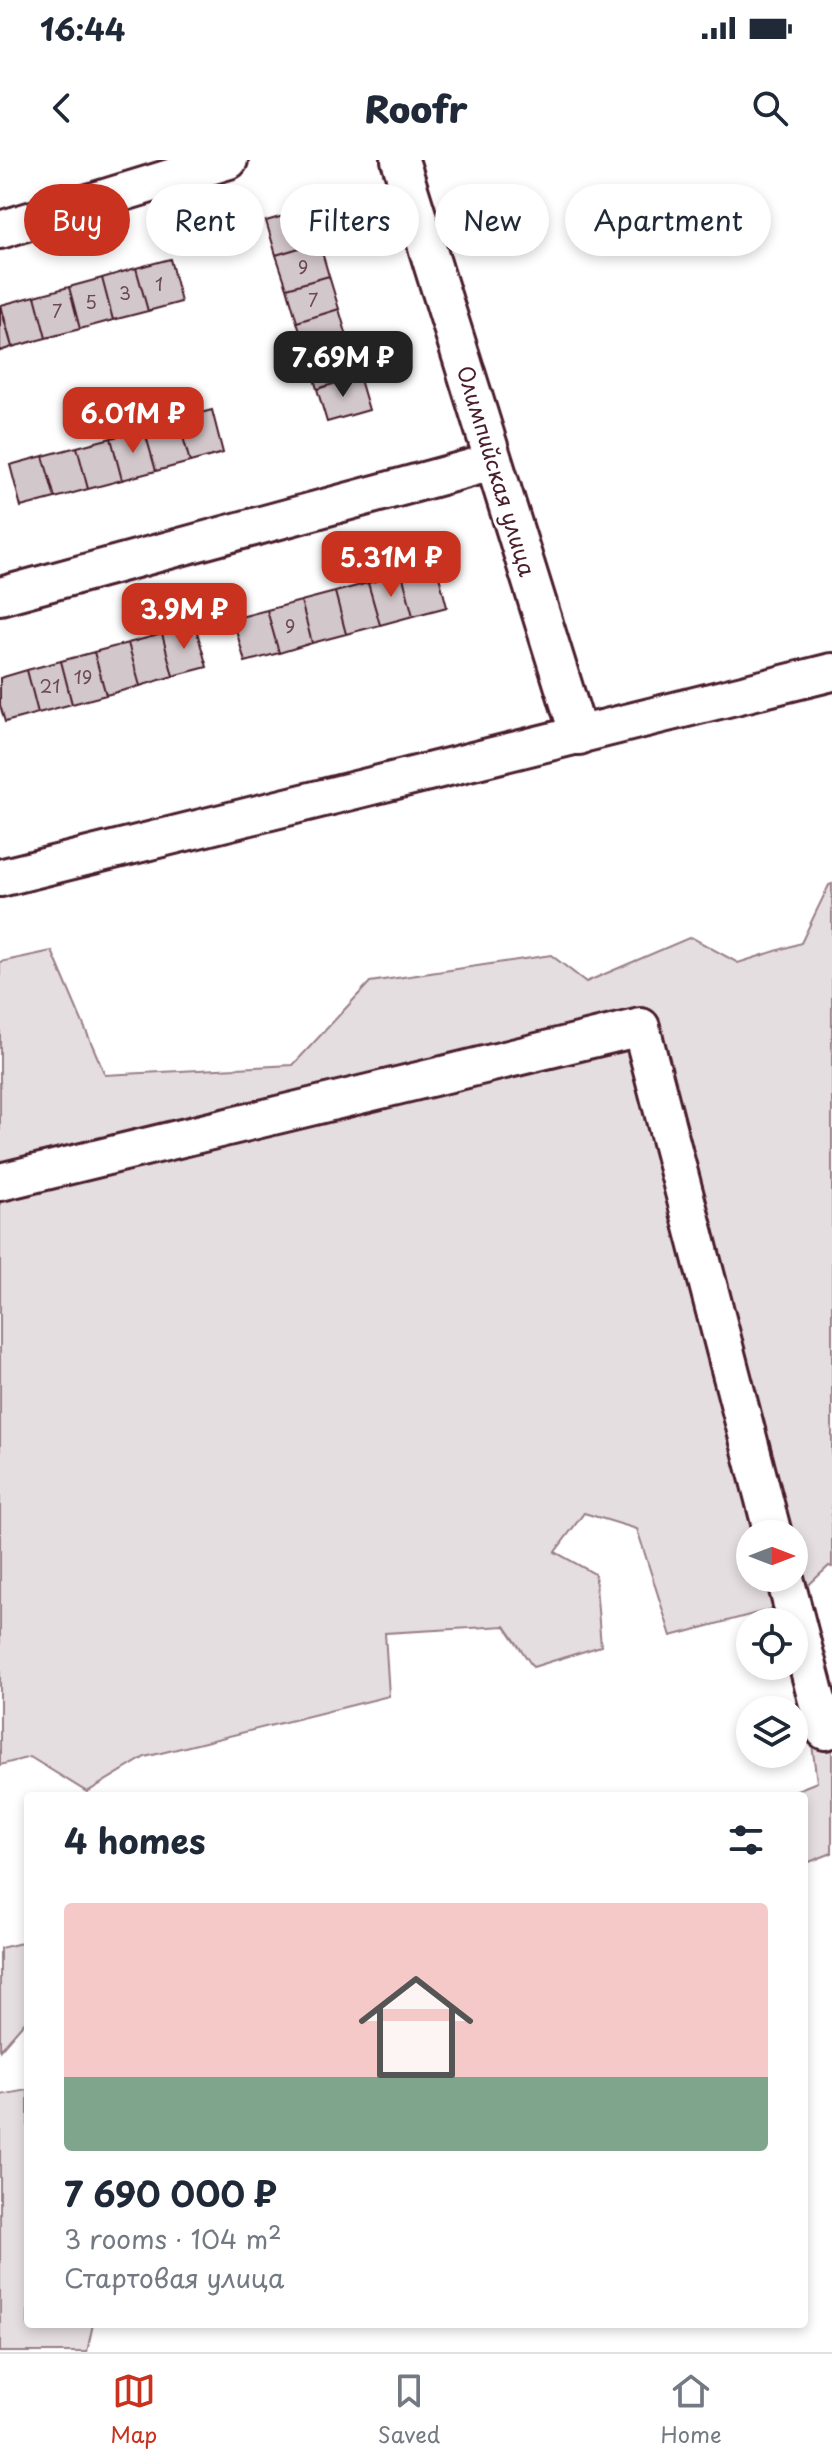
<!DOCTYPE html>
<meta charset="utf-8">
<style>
:root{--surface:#fff;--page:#f6f6f7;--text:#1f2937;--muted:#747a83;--line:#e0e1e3;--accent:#c8321e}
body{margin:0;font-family:"Playpen Sans",sans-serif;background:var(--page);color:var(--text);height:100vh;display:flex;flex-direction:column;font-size:30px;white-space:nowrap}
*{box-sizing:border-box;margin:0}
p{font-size:26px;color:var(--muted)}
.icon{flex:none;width:44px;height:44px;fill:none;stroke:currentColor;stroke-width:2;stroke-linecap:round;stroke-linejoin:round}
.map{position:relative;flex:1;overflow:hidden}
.drawer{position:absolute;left:24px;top:1632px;width:784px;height:536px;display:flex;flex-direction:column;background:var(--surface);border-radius:8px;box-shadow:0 4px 12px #0003}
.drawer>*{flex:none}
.guide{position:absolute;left:24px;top:24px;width:784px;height:72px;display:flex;gap:16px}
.needle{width:52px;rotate:90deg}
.buttons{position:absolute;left:736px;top:1360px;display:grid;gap:16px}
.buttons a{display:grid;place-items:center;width:72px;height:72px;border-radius:50%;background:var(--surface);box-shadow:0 4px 12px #0003;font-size:40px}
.price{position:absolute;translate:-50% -68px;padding:0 18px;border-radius:16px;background:var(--accent);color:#fff;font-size:26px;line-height:52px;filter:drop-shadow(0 2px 4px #0008)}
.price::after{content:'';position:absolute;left:50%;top:48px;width:24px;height:18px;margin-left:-12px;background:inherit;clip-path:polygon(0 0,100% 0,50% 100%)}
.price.on{background:#222;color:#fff}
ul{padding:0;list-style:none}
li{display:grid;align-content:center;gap:16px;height:424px;padding:0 40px}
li+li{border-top:2px solid var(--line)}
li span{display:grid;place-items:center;height:248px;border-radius:8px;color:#555}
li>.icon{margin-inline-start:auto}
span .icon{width:144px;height:144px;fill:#fffc;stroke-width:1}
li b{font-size:34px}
h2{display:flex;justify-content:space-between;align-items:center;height:96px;padding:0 40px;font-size:34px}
.tag{padding:0 28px;border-radius:36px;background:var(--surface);box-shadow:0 4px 12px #0003;font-size:28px;line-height:72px}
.tag.on{background:var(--accent);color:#fff}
.status{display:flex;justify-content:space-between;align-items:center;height:56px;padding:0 40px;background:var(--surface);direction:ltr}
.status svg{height:22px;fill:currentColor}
header{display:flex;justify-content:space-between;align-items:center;height:104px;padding:0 40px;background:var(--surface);font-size:36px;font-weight:800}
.dock{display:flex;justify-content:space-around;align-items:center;height:112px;border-top:2px solid var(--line);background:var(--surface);font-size:22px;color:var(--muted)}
.dock a{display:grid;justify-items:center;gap:4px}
.dock .on{color:var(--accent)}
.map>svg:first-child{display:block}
.green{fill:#e5dee0;stroke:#987e86;stroke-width:2;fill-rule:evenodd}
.building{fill:#d2c7cb;stroke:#4a1f2b;stroke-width:2}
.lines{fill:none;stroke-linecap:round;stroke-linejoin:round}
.minor-casing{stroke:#4a1f2b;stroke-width:42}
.minor{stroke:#fff;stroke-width:36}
.labels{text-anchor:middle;stroke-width:6;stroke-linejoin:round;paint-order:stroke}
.number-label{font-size:18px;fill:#6c4953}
.street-label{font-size:22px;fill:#4a1f2b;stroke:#fff}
</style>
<div class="status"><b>16:44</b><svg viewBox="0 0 49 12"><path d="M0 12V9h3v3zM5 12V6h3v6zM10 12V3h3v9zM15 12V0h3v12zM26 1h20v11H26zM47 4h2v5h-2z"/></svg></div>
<header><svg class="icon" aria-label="back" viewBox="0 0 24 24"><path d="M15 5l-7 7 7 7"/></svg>Roofr<svg class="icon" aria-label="search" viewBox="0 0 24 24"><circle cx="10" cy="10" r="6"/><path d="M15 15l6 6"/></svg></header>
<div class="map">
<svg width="832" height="2192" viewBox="0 0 832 2192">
<rect width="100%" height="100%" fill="#fff"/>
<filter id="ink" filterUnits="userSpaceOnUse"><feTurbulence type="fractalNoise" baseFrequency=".0125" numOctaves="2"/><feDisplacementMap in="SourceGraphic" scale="16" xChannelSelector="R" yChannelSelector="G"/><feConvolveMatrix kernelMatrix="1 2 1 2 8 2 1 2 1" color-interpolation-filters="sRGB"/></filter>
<g filter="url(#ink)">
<path class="green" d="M832,724V1407L829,1406L787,1445L671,1476L637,1369L584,1353L555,1392L595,1414L601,1486L533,1507L505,1466L385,1473L389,1536L145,1597L87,1632L30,1597L0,1605V802L52,791L105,915L293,905L370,822L551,795L586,822L691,777L738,803L801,783L829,725ZM750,1374H794V1418H750Z
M832,1542V1693L804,1704V1636H782L817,1622L808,1554Z
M26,1782L28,1789V1858L0,1890V1788Z
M28,1930V2164H93L87,2192H0V1935Z"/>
<path class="building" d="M308,49L319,82L276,95L266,61Z
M319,82L329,116L287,128L276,95Z
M170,99L181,142L148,151L136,108Z
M136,108L148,151L113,160L102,118Z
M329,116L339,149L297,162L287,128Z
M102,118L113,160L80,169L69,127Z
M69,127L80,169L46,178L35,136Z
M35,136L46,178L12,187L1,145Z
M0,145L12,187L0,191Z
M339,149L349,183L307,195L297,162Z
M349,183L359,216L317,229L307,195Z
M359,216L369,250L327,262L317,229Z
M212,250L223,293L190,302L178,259Z
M178,259L190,302L156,311L144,269Z
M144,269L156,311L122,320L111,278Z
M111,278L122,320L88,329L77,287Z
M77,287L88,329L55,338L43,296Z
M43,296L55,338L21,347L10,305Z
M436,405L447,447L413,456L402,414Z
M402,414L413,456L380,465L368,423Z
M368,423L380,465L346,474L335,432Z
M335,432L346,474L312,483L301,441Z
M301,441L312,483L279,493L267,450Z
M267,450L279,493L245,502L233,459Z
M195,465L207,507L173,516L162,474Z
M162,474L173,516L140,526L128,483Z
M128,483L140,526L106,535L94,492Z
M94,492L106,535L72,544L61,501Z
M61,501L72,544L38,553L27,510Z
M27,510L38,553L5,562L0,545V518Z"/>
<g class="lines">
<g class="minor-casing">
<path id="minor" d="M400,0L579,576
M0,70L229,0
M0,436L493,302
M0,718L832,512
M0,1022L641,867L773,1374
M785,1418L825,1571L832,1569"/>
</g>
<use href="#minor" class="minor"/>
</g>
</g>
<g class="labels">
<g class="number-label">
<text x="303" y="114">9</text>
<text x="159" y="131">1</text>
<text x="125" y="140">3</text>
<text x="313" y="147">7</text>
<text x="91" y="149">5</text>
<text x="57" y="158">7</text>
<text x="290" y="473">9</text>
<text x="83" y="524">19</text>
<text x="50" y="533">21</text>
</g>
<g class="street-label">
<text transform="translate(496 311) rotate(73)" y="8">Олимпийская улица</text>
</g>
</g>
</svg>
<div class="buttons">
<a><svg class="needle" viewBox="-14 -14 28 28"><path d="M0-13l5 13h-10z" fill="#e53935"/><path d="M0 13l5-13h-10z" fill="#747a83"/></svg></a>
<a><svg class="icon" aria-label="locate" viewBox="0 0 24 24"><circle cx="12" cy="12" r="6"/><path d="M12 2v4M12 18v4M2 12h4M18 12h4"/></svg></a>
<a><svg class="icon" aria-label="layers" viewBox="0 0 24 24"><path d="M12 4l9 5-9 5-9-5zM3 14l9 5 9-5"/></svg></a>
</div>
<b class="price on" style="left:343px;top:239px">7.69M ₽</b>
<b class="price" style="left:133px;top:295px">6.01M ₽</b>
<b class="price" style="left:391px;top:439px">5.31M ₽</b>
<b class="price" style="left:184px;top:491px">3.9M ₽</b>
<div class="guide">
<a class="tag on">Buy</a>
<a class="tag">Rent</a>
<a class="tag">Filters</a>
<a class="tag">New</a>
<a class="tag">Apartment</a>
</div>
<section class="drawer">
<h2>4 homes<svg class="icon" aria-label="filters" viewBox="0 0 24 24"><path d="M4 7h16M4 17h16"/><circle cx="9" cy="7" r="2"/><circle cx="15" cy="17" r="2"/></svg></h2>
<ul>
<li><span style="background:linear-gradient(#f6c9c9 70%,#7fa58c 0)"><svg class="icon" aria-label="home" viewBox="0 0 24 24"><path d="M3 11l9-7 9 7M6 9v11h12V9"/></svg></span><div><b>7 690 000 ₽</b><p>3 rooms · 104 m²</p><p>Стартовая улица</p></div></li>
</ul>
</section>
</div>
<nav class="dock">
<a class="on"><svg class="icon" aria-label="map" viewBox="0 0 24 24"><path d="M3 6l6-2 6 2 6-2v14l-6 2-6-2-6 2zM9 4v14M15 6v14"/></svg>Map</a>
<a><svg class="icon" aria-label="saved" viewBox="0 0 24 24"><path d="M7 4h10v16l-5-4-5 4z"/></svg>Saved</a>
<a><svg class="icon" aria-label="home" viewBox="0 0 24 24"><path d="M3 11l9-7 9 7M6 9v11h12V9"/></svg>Home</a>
</nav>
